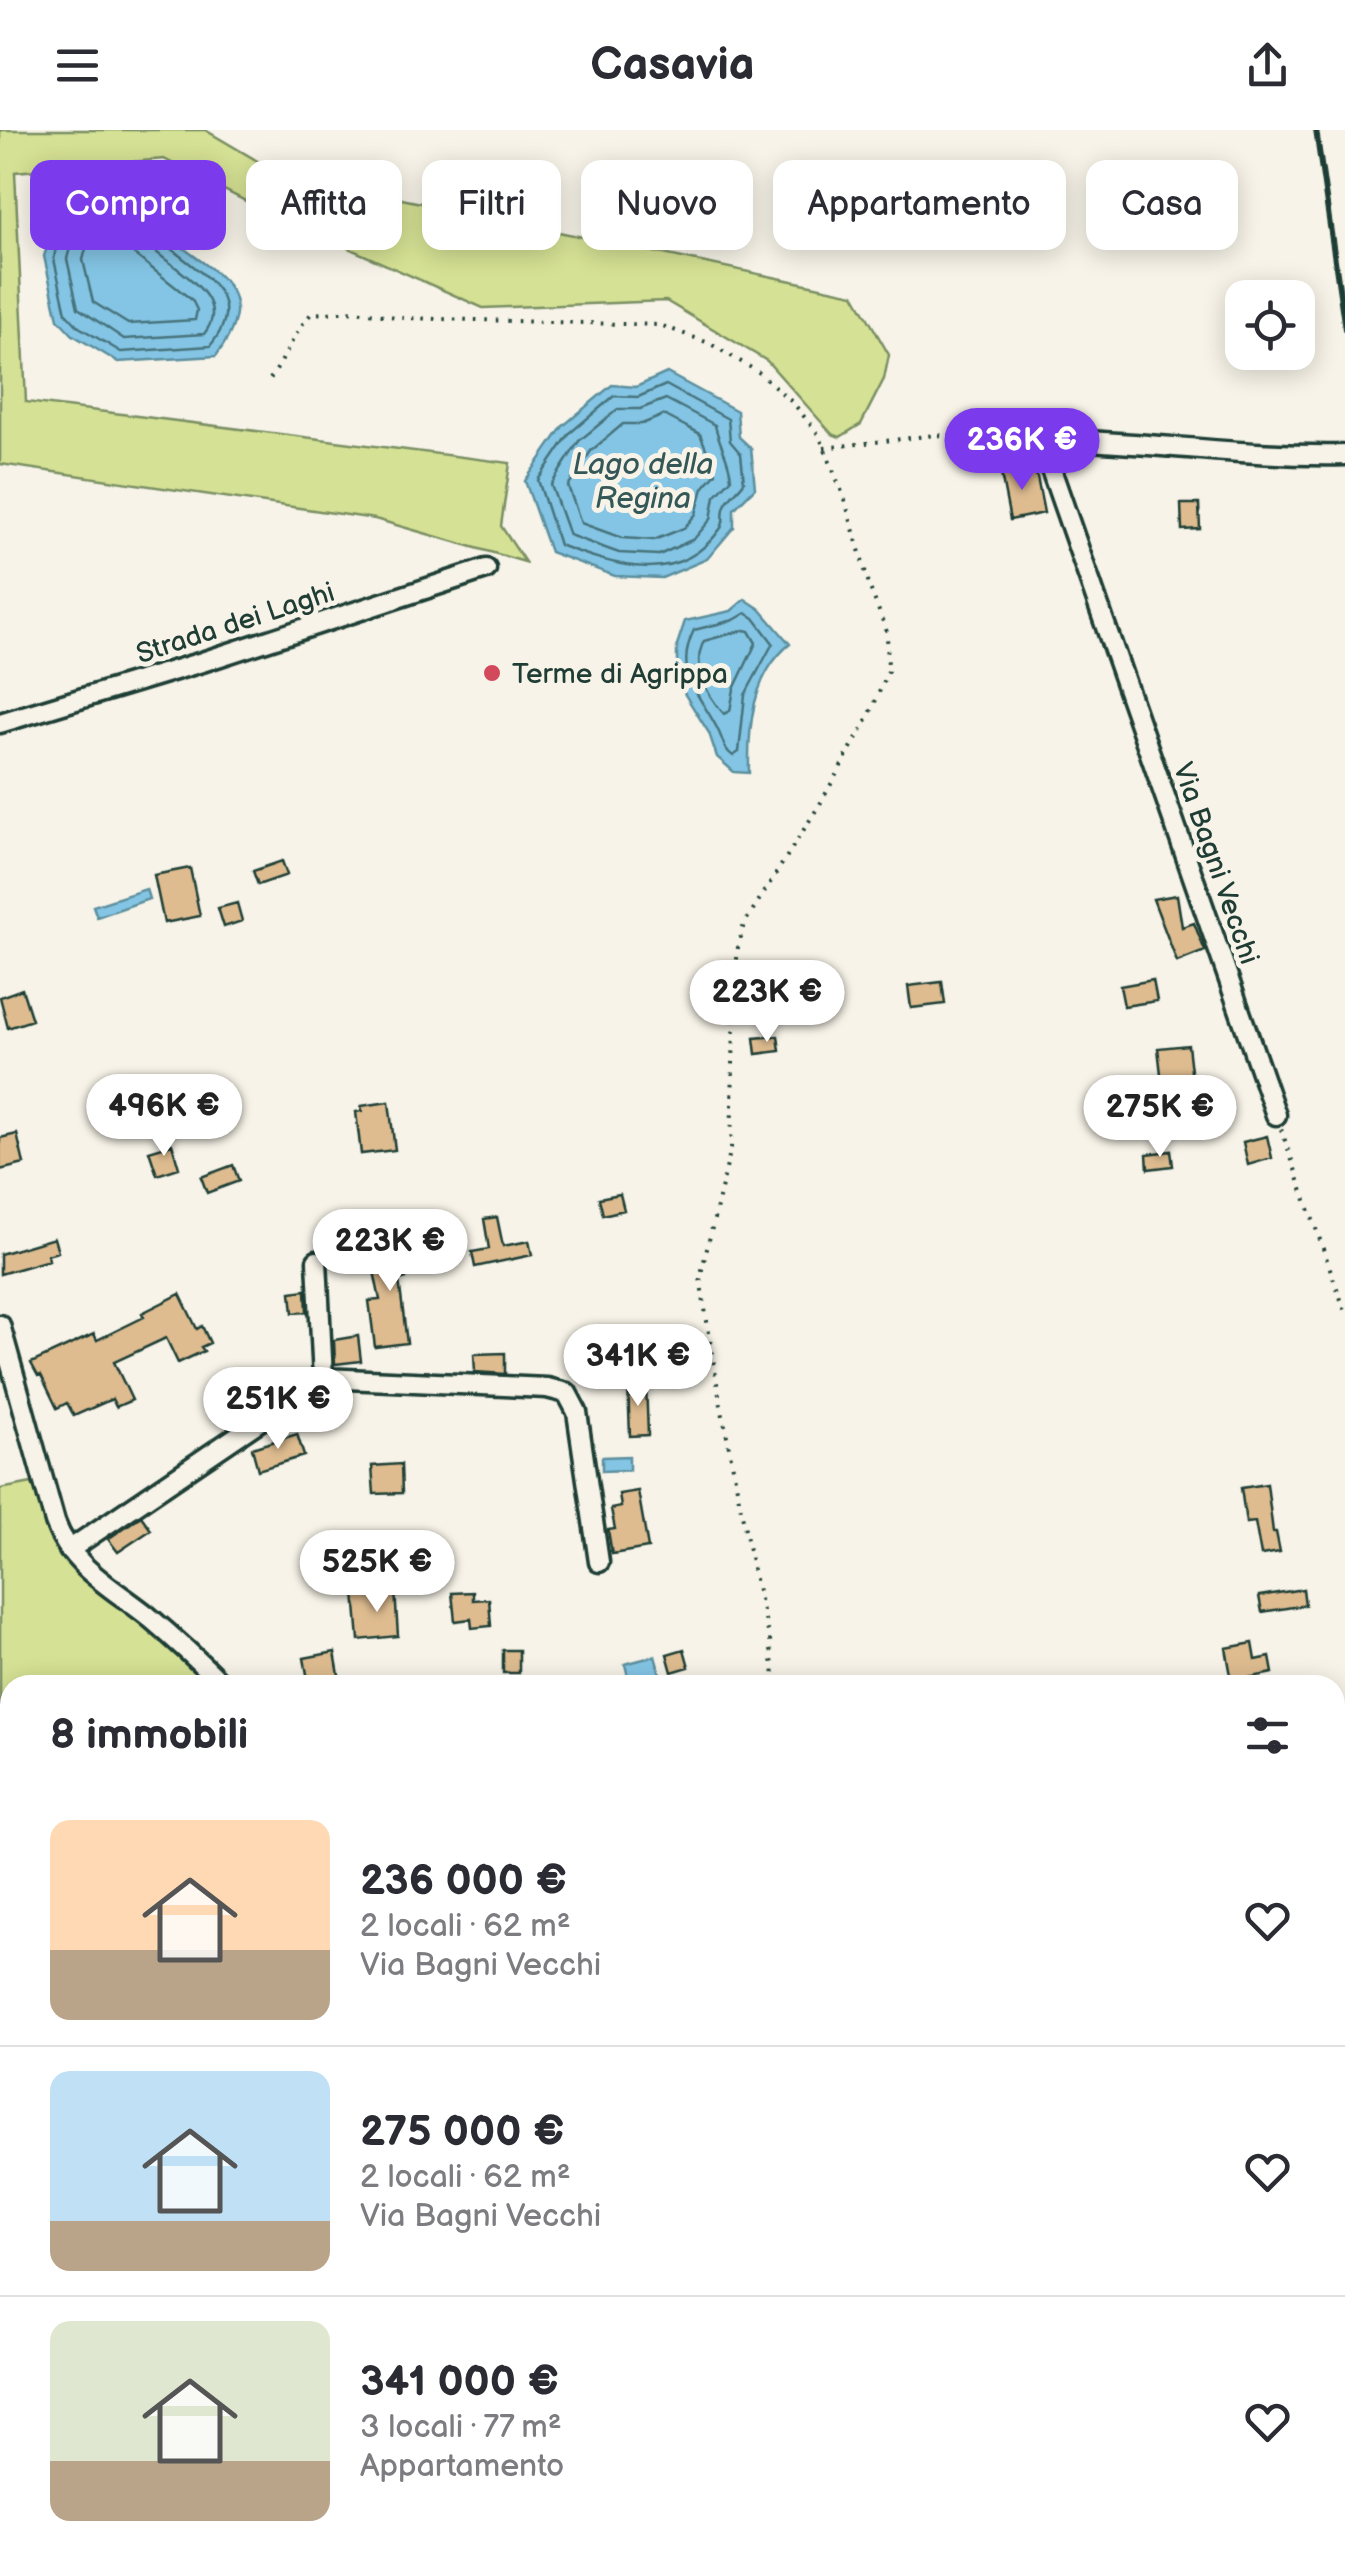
<!DOCTYPE html>
<html lang="it">
<meta charset="utf-8">
<style>
:root{--surface:#fff;--page:#f7f7f7;--text:#2b2b33;--muted:#7c7c81;--line:#e1e1e2;--accent:#7c3aed}
body{margin:0;font-family:"Balsamiq Sans",sans-serif;background:var(--page);color:var(--text);height:100vh;display:flex;flex-direction:column;font-size:38px;white-space:nowrap}
*{box-sizing:border-box;margin:0}
p{font-size:32px;color:var(--muted)}
.icon{flex:none;width:55px;height:55px;fill:none;stroke:currentColor;stroke-width:2;stroke-linecap:round;stroke-linejoin:round}
.map{position:relative;flex:1;overflow:hidden}
.details{position:absolute;left:0px;top:1545px;width:1345px;height:892px;display:flex;flex-direction:column;background:var(--surface);border-radius:30px 30px 0 0;box-shadow:0 5px 25px #0003}
.details>*{flex:none}
.hud{position:absolute;left:30px;top:30px;width:1285px;height:90px;display:flex;gap:20px}
.buttons{position:absolute;left:1225px;top:150px;display:grid;gap:20px}
.buttons a{display:grid;place-items:center;width:90px;height:90px;border-radius:20px;background:var(--surface);box-shadow:0 5px 25px #0003;font-size:50px}
.price{position:absolute;translate:-50% -85px;padding:0 22px;border-radius:35px;background:#fff;color:#222;font-size:32px;line-height:65px;filter:drop-shadow(0 2px 5px #0008)}
.price::after{content:'';position:absolute;left:50%;top:60px;width:30px;height:22px;margin-left:-15px;background:inherit;clip-path:polygon(0 0,100% 0,50% 100%)}
.price.on{background:var(--accent);color:#fff}
ul{padding:0;list-style:none}
li{display:flex;align-items:center;gap:30px;height:250px;padding:0 50px}
li+li{border-top:2px solid var(--line)}
li span{display:grid;place-items:center;flex:none;width:280px;height:200px;border-radius:20px;color:#555}
li>.icon{margin-inline-start:auto}
span .icon{width:120px;height:120px;fill:#fffc;stroke-width:1}
li b{font-size:42px}
h2{display:flex;justify-content:space-between;align-items:center;height:120px;padding:0 50px;font-size:42px}
.chip{padding:0 35px;border-radius:20px;background:var(--surface);box-shadow:0 5px 25px #0003;font-size:35px;line-height:90px}
.chip.on{background:var(--accent);color:#fff}
header{display:flex;justify-content:space-between;align-items:center;height:130px;padding:0 50px;background:var(--surface);font-size:45px;font-weight:800}
.map>svg:first-child{display:block}
.green{fill:#d5e194;stroke:#7a8f64;stroke-width:2.5}
.water{fill:#84c5e5;stroke:#5c8f9e;stroke-width:2.5}
.lines{fill:none;stroke-linecap:round;stroke-linejoin:round}
.shore{stroke:#47737b;stroke-width:2.5}
.building{fill:#debc90;stroke:#1f3d34;stroke-width:2.5}
.street-casing{stroke:#1f3d34;stroke-width:25}
.path{stroke:#1f3d34;stroke-width:4;stroke-dasharray:2.5 8;stroke-linecap:butt}
.street{stroke:#f7f3e8;stroke-width:18}
.rail{stroke:#1f3d34;stroke-width:6}
.poi-dot{fill:#d1495b;stroke:#f7f3e8;stroke-width:4}
.labels{text-anchor:middle;stroke-width:10;stroke-linejoin:round;paint-order:stroke}
.street-label{font-size:28px;fill:#1f3d34;stroke:#f7f3e8}
.poi-label{font-size:28px;fill:#1f3d34;stroke:#f7f3e8;text-anchor:start}
.water-label{font-size:30px;font-style:italic;fill:#335857;stroke:#f7f3e8}
</style>
<header><svg class="icon" aria-label="menu" viewBox="0 0 24 24"><path d="M4 6h16M4 12h16M4 18h16"/></svg>Casavia<svg class="icon" aria-label="share" viewBox="0 0 24 24"><path d="M12 15V3M7 8l5-5 5 5M5 13v7h14v-7"/></svg></header>
<div class="map">
<svg width="1345" height="2437" viewBox="0 0 1345 2437">
<rect width="100%" height="100%" fill="#f7f3e8"/>
<filter id="ink" filterUnits="userSpaceOnUse"><feTurbulence type="fractalNoise" baseFrequency=".01" numOctaves="2"/><feDisplacementMap in="SourceGraphic" scale="20" xChannelSelector="R" yChannelSelector="G"/><feConvolveMatrix kernelMatrix="1 2 1 2 8 2 1 2 1" color-interpolation-filters="sRGB"/></filter>
<g filter="url(#ink)">
<path class="green" d="M0,0H205L278,43L854,164L889,225L884,249L861,294L840,307L832,304L767,231L666,171L483,178L263,80L164,29L15,42L26,272L510,333L501,396L525,432L375,389L0,334Z
M32,1353L57,1418L76,1443L126,1477L208,1555H10V2043L0,2044V1359Z"/>
<path class="water" d="M129,73L154,79C171,139 281,139 216,226L118,232L73,205L58,189L44,126L50,109L47,91L81,75Z
M667,243L737,281L739,307L751,318L755,358L734,379V397L707,429L662,448L615,446L550,422L525,351L563,296L612,255L636,257Z
M745,469L760,479L790,514C752,545 748,597 749,643L734,642L717,627L709,603L677,552V515L685,491L731,481Z
M146,759L149,769L97,787L93,776Z
M629,1326V1340L602,1341V1327Z
M655,1526L660,1544L629,1551L625,1534Z"/>
<g class="lines">
<path class="shore" d="M128,83L145,88C164,134 263,152 210,216L121,222L79,197L66,183L54,129L59,99L84,85Z
M126,95L135,98C151,133 239,160 204,204L124,209L78,178L67,129L73,106L88,97Z
M124,111L135,125L192,170L197,180L195,190L128,194L93,172L83,130L87,115L92,112Z
M666,255L728,289L730,311L741,324L744,352C739,360 728,367 725,376C721,384 726,390 721,398C679,458 616,436 559,415L538,350L570,303L614,266L638,267Z
M666,269L715,295C719,315 730,329 731,349L715,366L711,389L694,409L659,425L619,423L569,405L551,355L579,311L618,279H640Z
M664,285L700,304L716,343L703,358L696,384L684,398L654,410L622,408L581,393L568,356L591,321L623,294H642Z
M746,483L754,488L773,513L745,565L739,622L733,626C723,619 723,609 717,598C699,563 673,543 694,500L734,490Z
M744,500L749,501L756,513L734,559L730,581L724,584C706,564 691,536 704,511Z"/>
</g>
<path class="building" d="M1035,337L1044,383L1010,390L1001,344Z
M1181,374H1199L1200,399L1182,400Z
M282,731L287,745L258,755L253,741Z
M190,738L200,786L164,793L154,745Z
M1177,765L1182,797L1194,793L1205,821L1177,832L1153,769Z
M237,773L242,791L224,797L218,778Z
M1153,850L1157,871L1124,876L1120,856Z
M942,852L945,874L911,878L908,856Z
M22,859L32,890L8,898L0,867Z
M778,906L780,921L756,924L754,908Z
M1188,915L1192,950L1162,953L1158,918Z
M130,944L138,970L107,980L99,954Z
M389,972L395,1020L361,1024L356,982L362,981L361,976Z
M17,1004L24,1034L0,1040V1008Z
M1267,1006L1272,1028L1248,1035L1243,1012Z
M172,1014L179,1038L157,1045L149,1021Z
M1171,1021L1173,1036L1148,1039L1147,1024Z
M233,1035L239,1051L207,1063L201,1047Z
M620,1064L624,1080L603,1085L599,1068Z
M497,1087L503,1116L529,1111L532,1125L475,1137L472,1122L489,1119L484,1089Z
M54,1108L58,1122L47,1125L49,1130L0,1144V1124Z
M413,1113L417,1132L403,1134L406,1148L399,1150L407,1213L375,1217L369,1171L380,1170L370,1122Z
M306,1160L307,1182L293,1183L291,1162Z
M180,1164L197,1199L202,1196L210,1213L201,1217L204,1221L178,1233L166,1208L114,1232L132,1270L116,1277L112,1269L74,1286L67,1273L57,1278L41,1245L38,1246L31,1233L94,1204L97,1210L144,1187L142,1183Z
M358,1206L361,1231L335,1234L334,1210Z
M505,1223V1244L475,1242L474,1224Z
M628,1253H646L648,1305L630,1306Z
M327,1261H337L339,1291L324,1292L322,1264Z
M297,1304L304,1326L258,1340L252,1318Z
M401,1334L402,1363L374,1364L372,1336Z
M1267,1354L1273,1402H1276L1280,1422L1261,1425L1255,1392L1246,1393L1241,1358Z
M638,1361L648,1418L612,1424L608,1400L615,1399L611,1379L621,1377L619,1364Z
M141,1386L151,1400L118,1422L108,1409Z
M1303,1459L1305,1475L1262,1482L1259,1466Z
M395,1460L398,1506L359,1510L355,1463Z
M473,1462V1470L489,1469L491,1496L472,1498L471,1489L455,1491L452,1463Z
M1253,1513L1256,1530L1270,1527L1273,1543L1232,1551L1226,1518Z
M684,1519L689,1537L672,1542L667,1524Z
M503,1520H519V1543H503Z
M335,1522L340,1551L309,1555L304,1528Z"/>
<g class="lines">
<g class="street-casing">
<path id="street" d="M0,593L202,532L486,439
M1276,985L1046,325L1050,315L1062,310C1157,313 1250,327 1345,325
M317,1131L323,1248
M0,1195L55,1392C71,1437 113,1458 148,1486C174,1508 199,1531 223,1555
M69,1420L323,1248L547,1258L567,1263L577,1282L599,1432
M470,2428L471,2437"/>
</g>
<path class="path" d="M270,249C286,228 293,203 311,184L355,181L403,188L660,195L709,213L760,243L794,274L819,305L844,367L870,458L887,502L888,541L870,584L820,674L744,794L738,817L735,851L731,1018L700,1148L719,1265L753,1441L770,1510L775,1555
M824,318L935,305L1033,310
M1281,999L1345,1181
M1335,1856L1345,1851
M1335,1918L1345,1958
M925,2428L927,2437"/>
<use href="#street" class="street"/>
<path class="rail" d="M1316,0L1345,199"/>
</g>
</g>
<circle class="poi-dot" cx="492" cy="543" r="10"/>
<g class="labels">
<g class="street-label">
<text transform="translate(235 492) rotate(-18)" y="10">Strada dei Laghi</text>
<text transform="translate(1217 733) rotate(71)" y="10">Via Bagni Vecchi</text>
</g>
<g class="poi-label">
<text x="512" y="553">Terme di Agrippa</text>
</g>
<g class="water-label">
<text x="643" y="344">Lago della<tspan x="643" dy="34">Regina</tspan></text>
</g>
</g>
</svg>
<div class="buttons">
<a><svg class="icon" aria-label="locate" viewBox="0 0 24 24"><circle cx="12" cy="12" r="6"/><path d="M12 2v4M12 18v4M2 12h4M18 12h4"/></svg></a>
</div>
<b class="price on" style="left:1022px;top:363px">236K €</b>
<b class="price" style="left:767px;top:915px">223K €</b>
<b class="price" style="left:164px;top:1029px">496K €</b>
<b class="price" style="left:1160px;top:1030px">275K €</b>
<b class="price" style="left:390px;top:1164px">223K €</b>
<b class="price" style="left:638px;top:1279px">341K €</b>
<b class="price" style="left:278px;top:1322px">251K €</b>
<b class="price" style="left:377px;top:1485px">525K €</b>
<div class="hud">
<a class="chip on">Compra</a>
<a class="chip">Affitta</a>
<a class="chip">Filtri</a>
<a class="chip">Nuovo</a>
<a class="chip">Appartamento</a>
<a class="chip">Casa</a>
</div>
<section class="details">
<h2>8 immobili<svg class="icon" aria-label="filters" viewBox="0 0 24 24"><path d="M4 7h16M4 17h16"/><circle cx="9" cy="7" r="2"/><circle cx="15" cy="17" r="2"/></svg></h2>
<ul>
<li><span style="background:linear-gradient(#ffd9b3 65%,#b9a48a 0)"><svg class="icon" aria-label="home" viewBox="0 0 24 24"><path d="M3 11l9-7 9 7M6 9v11h12V9"/></svg></span><div><b>236 000 €</b><p>2 locali · 62 m²</p><p>Via Bagni Vecchi</p></div><svg class="icon" aria-label="heart" viewBox="0 0 24 24"><path d="M12 20l-8-8c-3-5 5-10 8-4 3-6 11-1 8 4z"/></svg></li>
<li><span style="background:linear-gradient(#bfe0f5 75%,#b9a48a 0)"><svg class="icon" aria-label="home" viewBox="0 0 24 24"><path d="M3 11l9-7 9 7M6 9v11h12V9"/></svg></span><div><b>275 000 €</b><p>2 locali · 62 m²</p><p>Via Bagni Vecchi</p></div><svg class="icon" aria-label="heart" viewBox="0 0 24 24"><path d="M12 20l-8-8c-3-5 5-10 8-4 3-6 11-1 8 4z"/></svg></li>
<li><span style="background:linear-gradient(#dfe7d0 70%,#b9a48a 0)"><svg class="icon" aria-label="home" viewBox="0 0 24 24"><path d="M3 11l9-7 9 7M6 9v11h12V9"/></svg></span><div><b>341 000 €</b><p>3 locali · 77 m²</p><p>Appartamento</p></div><svg class="icon" aria-label="heart" viewBox="0 0 24 24"><path d="M12 20l-8-8c-3-5 5-10 8-4 3-6 11-1 8 4z"/></svg></li>
</ul>
</section>
</div>
